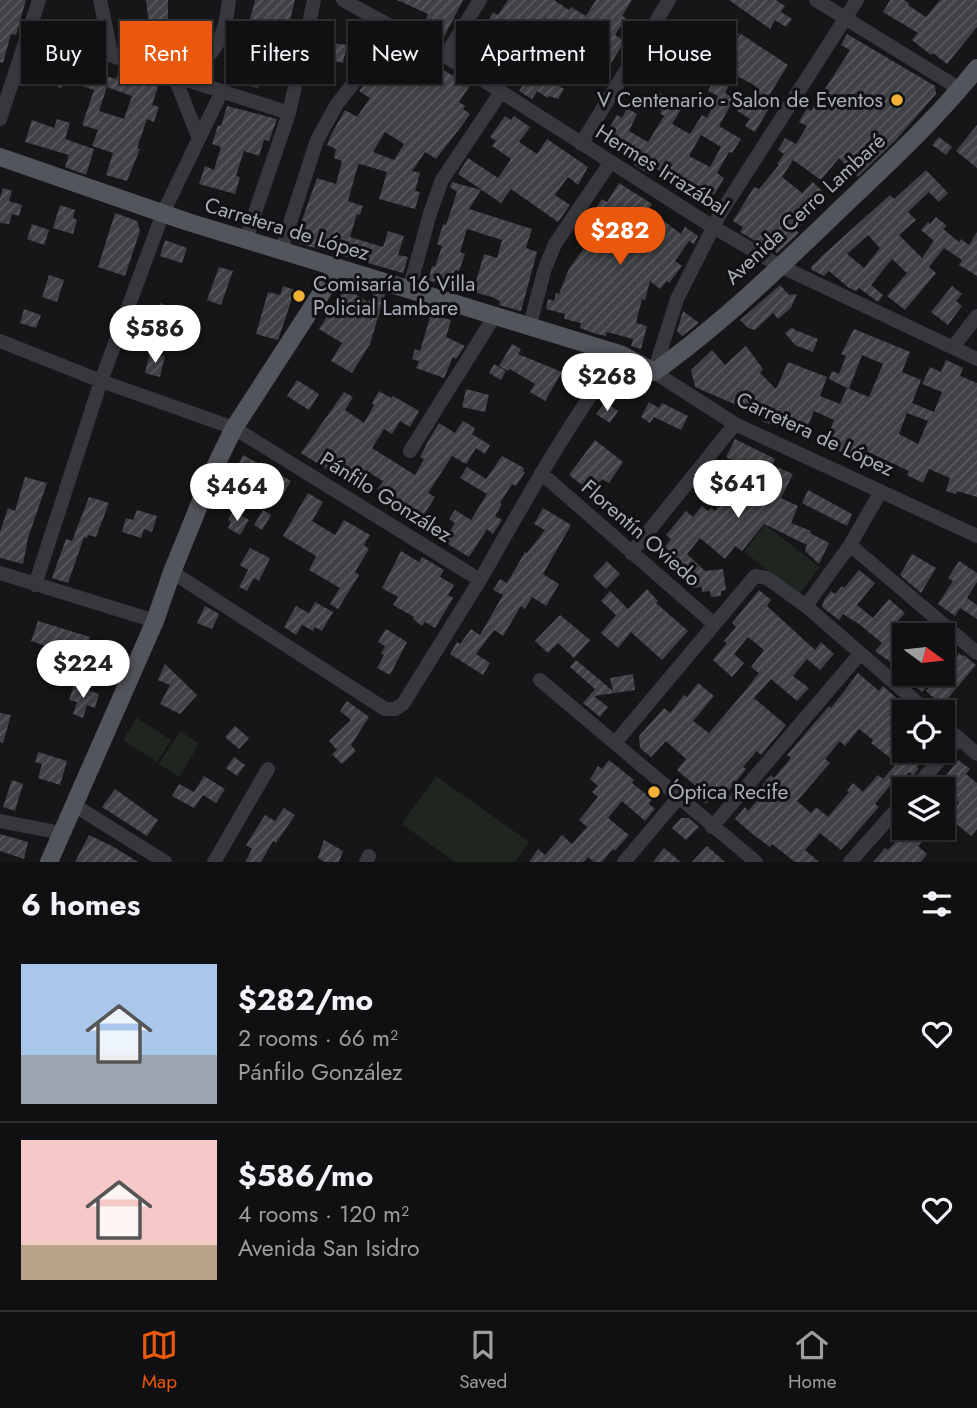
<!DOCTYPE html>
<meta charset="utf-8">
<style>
:root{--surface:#101012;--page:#19191b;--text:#f1f3f6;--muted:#9c9d9f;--line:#303032;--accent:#ea580c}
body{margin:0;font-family:Jost,sans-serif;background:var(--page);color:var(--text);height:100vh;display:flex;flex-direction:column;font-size:26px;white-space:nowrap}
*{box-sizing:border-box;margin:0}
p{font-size:23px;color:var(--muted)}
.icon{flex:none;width:38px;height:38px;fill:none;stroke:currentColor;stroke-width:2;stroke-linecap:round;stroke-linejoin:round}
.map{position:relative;height:862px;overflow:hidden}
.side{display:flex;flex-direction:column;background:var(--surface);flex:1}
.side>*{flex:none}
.banner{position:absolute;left:21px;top:21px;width:936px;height:63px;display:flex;gap:14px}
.needle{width:46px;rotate:105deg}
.tools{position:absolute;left:892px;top:623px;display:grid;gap:14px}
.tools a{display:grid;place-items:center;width:63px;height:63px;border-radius:0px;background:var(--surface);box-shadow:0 2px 5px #0004,0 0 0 2px var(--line);font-size:35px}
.price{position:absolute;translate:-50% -60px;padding:0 16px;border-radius:24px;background:#fff;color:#222;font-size:23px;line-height:46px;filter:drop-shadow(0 2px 4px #0008)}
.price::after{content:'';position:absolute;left:50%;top:42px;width:21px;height:16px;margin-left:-10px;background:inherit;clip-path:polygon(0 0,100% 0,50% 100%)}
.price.current{background:var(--accent);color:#fff}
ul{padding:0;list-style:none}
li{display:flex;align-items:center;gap:21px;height:175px;padding:0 21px}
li+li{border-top:2px solid var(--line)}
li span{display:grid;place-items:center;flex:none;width:196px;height:140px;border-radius:0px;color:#555}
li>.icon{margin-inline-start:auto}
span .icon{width:84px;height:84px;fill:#fffc;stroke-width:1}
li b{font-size:30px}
h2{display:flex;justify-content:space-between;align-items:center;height:84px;padding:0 21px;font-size:30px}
.pill{padding:0 24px;border-radius:0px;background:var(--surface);box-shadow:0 2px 5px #0004,0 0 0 2px var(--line);font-size:24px;line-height:63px}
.pill.current{background:var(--accent);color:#fff}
.dock{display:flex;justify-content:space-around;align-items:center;height:98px;border-top:2px solid var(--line);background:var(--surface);font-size:19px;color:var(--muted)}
.dock a{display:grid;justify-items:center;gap:4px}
.dock .current{color:var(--accent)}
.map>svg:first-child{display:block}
.grass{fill:#1e261f}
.water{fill:url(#water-ripples)}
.building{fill:url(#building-hatch);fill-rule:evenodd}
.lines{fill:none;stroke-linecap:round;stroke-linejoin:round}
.minor{stroke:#37383d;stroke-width:14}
.major{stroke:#53555c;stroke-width:18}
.poi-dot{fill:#f2b134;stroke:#111113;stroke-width:2.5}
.labels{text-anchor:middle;stroke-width:6;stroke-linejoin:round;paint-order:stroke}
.poi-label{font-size:21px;fill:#a8adb8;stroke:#111113;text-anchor:start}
.street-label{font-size:21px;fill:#a8adb8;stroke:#111113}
</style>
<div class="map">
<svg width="977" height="862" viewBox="0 0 977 862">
<defs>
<pattern id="water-ripples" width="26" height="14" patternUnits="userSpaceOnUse" patternTransform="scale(1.75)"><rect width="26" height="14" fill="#2c353c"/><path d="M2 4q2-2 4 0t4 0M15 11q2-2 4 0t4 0" fill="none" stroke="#485056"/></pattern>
<pattern id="building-hatch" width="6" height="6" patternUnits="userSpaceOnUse" patternTransform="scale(1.75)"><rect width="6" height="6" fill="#404145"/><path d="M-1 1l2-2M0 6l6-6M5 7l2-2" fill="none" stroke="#595a5e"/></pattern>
</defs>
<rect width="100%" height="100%" fill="#161618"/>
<path class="grass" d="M765,525L820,567L799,594L744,552Z
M137,718L171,740L157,762L123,740Z
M180,731L199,744L179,777L159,764Z
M436,776L529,842L515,862H455L402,824Z"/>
<path class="water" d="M731,29L740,34L726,56L718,51Z"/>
<path class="building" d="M0,0H26L16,35L11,34L3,63L0,62Z
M146,0H168V32L150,33Z
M255,0H295L287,32L296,35L294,46L283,43L274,83L260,80L258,88L243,84L249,61L235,59L242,29L247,30Z
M397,0H463L442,41L421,32L428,14Z
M508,0H554L569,10L571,7L586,16L596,0H632L622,16L626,18L615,35L625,41L606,71L589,60L595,50L544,18L526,48L522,45L520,48L517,46L504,67L488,57L485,62L476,56L487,38L481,35L493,12L498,15Z
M729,0H776L785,6L781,12L792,19L786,27L775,20L770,29Z
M890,0H904L909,3L908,5L926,17L940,0H977V27L947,64L933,53L931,55L912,40L918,33L883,12Z
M691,28L704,36L701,41L710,47L702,60L688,51L678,68L653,53L663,37L671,42L678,30L687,35Z
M741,34L788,65L770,94L778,99L773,107L771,105L755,132L745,126L750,119L730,106L719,126L741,139L732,153L729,152L717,173L724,178L714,195L679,175L676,180L653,167L649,174L634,165L637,159L620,149L622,145L605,135L617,115L622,118L627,108L637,114L629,131L648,142L664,116L660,113L662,111L648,103L655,91L684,104L672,124L690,134L702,115L707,118L718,96L708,91L711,86L700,80L707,66L717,72ZM735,75L756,86L745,105L725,93ZM701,135L721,147L710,167L689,156Z
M847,34L935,86L936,94L895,141L858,177L839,158L821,180L793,160L782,177L802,193L813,182L826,195L813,207L816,210L796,230L799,233L777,253L767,244L766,247L740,232L743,227L733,221L754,187L759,189L779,165L777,164L784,154L778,150L785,138L796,144L807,126L799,122L807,108L811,111L850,50L841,45Z
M332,43L347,45L343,63L329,60Z
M399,49L413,61L419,54L453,76L454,73L471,84L459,102L465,106L463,109L470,114L463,124L436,159L425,152L412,171L420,173L415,191L420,192L415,209L379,199L387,172L360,164L358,165L348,201L363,206L360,215L357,214L350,237L383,247L388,231L404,236L398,255L408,257L403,273L294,242L317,178L336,184L342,161L334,158L336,149L327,145L331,135L345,110L357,117L370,98L359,91L372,75L387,85L399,65L391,59ZM385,132L404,144L394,160L373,152Z
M36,55L116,79L119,70L135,75L133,79L158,87L152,105L159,107L154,122L147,119L137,148L140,149L127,181L106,175L113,153L92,146L98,130L82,125L94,90L64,80L61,88L40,80L39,83L27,79ZM107,87L132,96L124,119L99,111Z
M535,66L558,80L556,84L564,89L558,99L549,96L548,98L537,91L532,99L519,91Z
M227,106L277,119L269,141L264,140L259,156L244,151L236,176L240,177L235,194L199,184L205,166L214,170L221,147L212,144L218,125L221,126Z
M505,116L511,120L514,116L530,127L519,142L537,154L547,139L588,167L578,185L568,177L555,195L570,205L558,222L511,189L501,203L458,174L468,158L498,178L511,159L492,146L496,141L490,137Z
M57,119L70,123L65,139L94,149L86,175L65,167L69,155L25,142L32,120L54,128Z
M977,125V168L956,151Z
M939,137L952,147L946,155L932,145Z
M926,170L948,193L939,202L929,192L908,212L916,220L899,235L922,258L934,241L921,230L928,222L930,224L936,217L947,226L943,229L959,242L961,239L969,245L977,232V276L959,265L962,260L944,248L929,267L936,273L905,310L887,296L907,273L892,259L871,285L883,295L878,302L859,288L856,291L849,288L829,271L824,276L812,270L811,267L823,255L890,195L894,199ZM868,235L880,248L864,268L847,254Z
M452,182L481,190L469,209L532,229L526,248L537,252L521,311L499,305L500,301L492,297L473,292L484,254L497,258L502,240L467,229L460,252L465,254L459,271L455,270L450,287L428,280L432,266L435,267L442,246L437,244L443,224L446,225L457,192L450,187Z
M619,183L652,204L645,215L660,225L664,221L681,234L685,227L698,236L694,244L689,241L675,261L682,266L669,283L667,281L660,289L650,281L645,300L642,299L636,323L647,326L641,349L631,346L633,339L607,332L606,336L596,334L580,328L581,323L564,319L565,314L546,309L548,299L554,301L556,293L559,294L569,269L592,237L582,230L602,199L607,202Z
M3,188L12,191L9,201L22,205L19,216L12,214L9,224L0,223V198Z
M60,205L75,210L73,218L77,220L73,234L53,228Z
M115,213L137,221L140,231L125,276L98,267Z
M32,224L49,230L44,245L27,239Z
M165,240L187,248L182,263L160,256Z
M219,267L233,271L221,305L207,300Z
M49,275L64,280L57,302L42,297Z
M780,285L789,295L797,294L791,308L778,319L773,313L755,330L748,328L740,320Z
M283,286L295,290L278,340L256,334L268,292L280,295Z
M952,286L962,294L956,301L962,306L948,325L931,312Z
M345,288L368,302L376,291L385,294L370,344L352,373L331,361L342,343L319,329Z
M160,303L174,308L173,312L189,316L185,330L168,326L164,337L150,332Z
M24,309L41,315L36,328L20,323Z
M683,311L699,323L682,336L677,331Z
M431,314L451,320L446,337L465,346L456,359L453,357L444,378L416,368L419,361L412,359L415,349L420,351Z
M792,327L795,330L818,339L813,352L795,345L785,333Z
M854,329L910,352L902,372L921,380L912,403L934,412L942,392L922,384L930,367L941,372L946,360L963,368L960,376L977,383V497L957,491L956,494L946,491L950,478L929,469L923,483L907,475L909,471L866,451L863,457L845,450L844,453L831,448L834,440L827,438L834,420L814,411L807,428L787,419L783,429L762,421L764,417L695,387L691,370L712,350L725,365L746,346L763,369L760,373L776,389L788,362L827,377L820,396L840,404L847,388L869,397L883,364L862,355L849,389L829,379L832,371L839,374L846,356L841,354ZM907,413L928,421L918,444L899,434Z
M512,344L521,349L518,354L562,372L545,401L530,392L535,384L510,369L508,371L499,366Z
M150,353L165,356L160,377L145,373Z
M494,364L506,371L501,380L489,373Z
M297,380L319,394L309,410L287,396Z
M466,389L489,395L485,412L462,407Z
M379,391L391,398L393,396L419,411L410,427L400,421L392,434L384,429L372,448L415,475L424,459L420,457L428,441L439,423L455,433L463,421L475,428L472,434L490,445L485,454L476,448L466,464L452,456L428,493L435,497L423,516L377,490L383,481L365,470L360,479L337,466L333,473L301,453L344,392L353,397L345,410L364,423L374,405L372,403Z
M605,402L618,411L610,423L596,414Z
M649,402L659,408L662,403L688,416L681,430L654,417L650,423L641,417Z
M735,439L775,459L772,465L793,474L781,498L798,506L791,523L811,531L810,533L829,543L819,564L805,551L807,545L764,524L742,551L735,546L725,559L700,538L687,554L705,571L723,569L726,590L721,591V596L711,597L710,591L702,592V587L692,588L691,583L658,555L671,539L666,535L686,511L693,517L702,506L708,511L711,508L715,511L726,496L731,499L747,468L726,457Z
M595,440L623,462L609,483L602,479L596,486L590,482L586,488L569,475Z
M243,455L291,481L281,498L256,484L254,488L244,482L246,479L242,477L244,475L235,470Z
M502,456L524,468L523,471L525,472L516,486L512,484L500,503L502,504L495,516L502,520L493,534L487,529L469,557L443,541L455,523L449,519L455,510L471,520L487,494L460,478L467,467L486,479Z
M25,477L47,483L28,538L23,564L0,558V532L8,508L15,511Z
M808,490L852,514L847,526L802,503Z
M308,493L323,502L312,521L335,535L344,520L370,535L364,545L369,549L355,572L359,575L338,609L330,604L340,588L309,570L316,556L283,536Z
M89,497L109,503L96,537L88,535L87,538L84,537L68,583L52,578L66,539L72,541Z
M543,508L571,525L543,574L559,584L546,606L532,597L525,609L521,606L503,636L494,630L476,654L490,663L483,675L450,654L457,642L460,644L471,629L480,635L503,595L493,590L500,579L507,583L525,552L527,553L545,530L534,524Z
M137,510L157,516L152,532L144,529L141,538L122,532L126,518L133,520Z
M263,510L271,515L262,530L254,525Z
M233,511L249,520L240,535L228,528L231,522L228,520Z
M250,548L270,558L259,581L254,578L247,591L239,587L248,570L240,565Z
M401,551L419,562L422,557L444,570L440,577L454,585L448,595L453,598L435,628L425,622L422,626L413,619L414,617L393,605L398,597L382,588Z
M912,554L936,568L921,593L900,575Z
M607,561L620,574L606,589L593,576Z
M959,561L977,573V582L967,598L977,605V619L960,608L955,616L938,604L953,581L948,578Z
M859,570L875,583L857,605L873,618L889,599L905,613L897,622L913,635H905V672L875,651L882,643L859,624L843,614L839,620L822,607L824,600L831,591L835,594L842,586L844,588Z
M647,589L658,601L656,603L688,631L662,660L631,632L618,648L601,633L616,615L601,601L610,591L628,609Z
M759,590L771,600L767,606L815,650L821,642L834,654L820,670L807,659L793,676L809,688L797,701L771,679L754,698L786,725L761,755L757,751L743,767L746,769L723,798L716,792L706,804L694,794L698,788L677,770L686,759L666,741L651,757L640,748L639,736L664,708L670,713L684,695L687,697L698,683L714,696L693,721L709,733L745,691L759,673L751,667L764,650L748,637L734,654L744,663L732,677L713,660L727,643L724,641L736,627L732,623Z
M315,602L333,612L322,631L315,627L313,631L302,625L296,635L284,627L296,606L309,613Z
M205,606L219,614L212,629L197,623Z
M560,615L590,640L574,658L558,643L548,653L535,641Z
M38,621L90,637L83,658L31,641Z
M386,629L407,642L390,675L377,668L384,655L381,654L385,646L378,642Z
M943,644L957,656L959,653L962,656L964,655L976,665L942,705L926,691L943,674Z
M576,660L613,691L610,678L633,674L635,690L594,696L608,707L600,717L583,703L595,689L570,667Z
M165,664L197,695L180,714L160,704L170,685L158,680Z
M858,673L879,691L883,686L903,704L896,713L905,721V751H932L917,767L919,768L913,776L909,772L896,785L893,782L875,804L879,807L841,850L820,833L805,850L819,862H795L772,844L770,847L755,836L735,819L745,807L748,811L764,793L759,790L766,780L771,775L774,778L791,758L787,755L829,706L831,708ZM859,729L873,740L871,743L897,763L883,779L878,775L863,792L853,783L847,791L849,792L828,817L816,807L811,813L797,801L830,763L825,759L840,741L845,746Z
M901,674H920L930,683L922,692Z
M74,685L99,694L95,708L87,705L83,718L73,714L77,702L69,700Z
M347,701L369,717L351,745L356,751L342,764L332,754L337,750L329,741L351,720L340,711Z
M0,713L11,715L3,743L0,742Z
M235,726L249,738L239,749L225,737Z
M38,752L67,761L60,785L38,778L42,764L35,762Z
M234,757L245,765L237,776L226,768Z
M609,760L634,780L632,783L652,799L649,804L655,809L645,821L622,801L608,818L629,835L615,851L613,849L602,862H594L588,857L584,862H529L538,849L545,855L562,835L572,844L587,827L579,820L598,797L592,792L598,786L590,779L598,766L602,769Z
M958,760L970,769L966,774L977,783V829L971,836L948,817L959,803L945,790L951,782L945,777Z
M204,776L225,789L216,803L203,795L194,808L172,796L179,784L194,792Z
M12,780L23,784L15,811L3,807Z
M115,789L158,820L147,836L102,807Z
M284,808L295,815L276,843L273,841L261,862H245L252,849L246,845L265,815L275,821Z
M681,818H689L699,827L686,840L672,828Z
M909,828H924L930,833L918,846L927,854L921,862H873L885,848L888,850Z
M0,834L28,842L24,859L0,851Z
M89,835L112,846L138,862H75Z
M324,840L343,851L339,862H325L318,858Z
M707,846L725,862H692Z
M664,848L681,862H653Z"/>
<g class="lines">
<path class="minor" d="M100,0L112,56
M343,0L445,56L713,227L780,266L977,359
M816,0L960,89
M857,0L720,214L677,299L654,372L735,424L977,536
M29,29L289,113
M445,56L480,0
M0,119L39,0
M199,139L175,78C213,62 225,40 229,0
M581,144L669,0
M246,239L289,113L314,0
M281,251L317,140L337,104L396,29
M409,290L431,210L442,180L501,92
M529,328L545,268L555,244L610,163
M0,341L101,381L234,428L480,580C524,503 567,425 620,354
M953,347L977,316
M410,451L494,317
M541,473L714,624
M850,545L977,653
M631,553L735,424
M172,572L385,709H395L403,704L480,580
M0,573L155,621
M35,585L101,381L163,213L222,91
M806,606L850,545L881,491
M540,680L756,862
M943,725L977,754
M615,743L755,576L767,578L806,606L928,712
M914,789L959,738
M74,805L165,862
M0,821L62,833
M712,827L859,655
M214,862L268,769
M366,862L369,856
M624,862L679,797
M850,862L905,800"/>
<path class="major" d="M0,157L188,222L620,354L654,372C719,326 778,269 835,214C884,167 935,121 977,68
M49,862L155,621L172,572L213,471L234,428L337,269"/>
</g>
<g class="poi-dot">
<circle cx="897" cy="100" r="7"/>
<circle cx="299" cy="296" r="7"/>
<circle cx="654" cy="792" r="7"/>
</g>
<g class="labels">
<g class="poi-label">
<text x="883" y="107" text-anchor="end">V Centenario - Salon de Eventos</text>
<text x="313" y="291">Comisaría 16 Villa<tspan x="313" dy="24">Policial Lambare</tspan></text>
<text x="668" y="799">Óptica Recife</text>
</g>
<g class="street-label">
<text transform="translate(662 170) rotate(32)" y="7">Hermes Irrazábal</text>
<text transform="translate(805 209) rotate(-43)" y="7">Avenida Cerro Lambaré</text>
<text transform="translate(287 229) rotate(17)" y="7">Carretera de López</text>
<text transform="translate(815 434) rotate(25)" y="7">Carretera de López</text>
<text transform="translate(386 497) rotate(32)" y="7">Pánfilo González</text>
<text transform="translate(641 533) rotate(41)" y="7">Florentín Oviedo</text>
</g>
</g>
</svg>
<div class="tools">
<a><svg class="needle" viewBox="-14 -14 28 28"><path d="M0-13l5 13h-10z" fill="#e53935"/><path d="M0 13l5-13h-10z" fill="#9c9d9f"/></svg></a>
<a><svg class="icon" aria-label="locate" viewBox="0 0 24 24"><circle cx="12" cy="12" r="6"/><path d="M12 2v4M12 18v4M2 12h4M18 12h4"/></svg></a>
<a><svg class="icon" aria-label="layers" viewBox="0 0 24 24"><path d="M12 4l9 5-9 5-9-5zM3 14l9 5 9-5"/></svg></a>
</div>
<b class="price current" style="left:620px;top:267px">$282</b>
<b class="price" style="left:155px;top:365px">$586</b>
<b class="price" style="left:607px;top:413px">$268</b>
<b class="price" style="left:738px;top:520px">$641</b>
<b class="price" style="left:237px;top:523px">$464</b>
<b class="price" style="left:83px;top:700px">$224</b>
<div class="banner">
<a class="pill">Buy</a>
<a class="pill current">Rent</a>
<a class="pill">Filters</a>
<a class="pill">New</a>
<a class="pill">Apartment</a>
<a class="pill">House</a>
</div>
</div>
<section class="side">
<h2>6 homes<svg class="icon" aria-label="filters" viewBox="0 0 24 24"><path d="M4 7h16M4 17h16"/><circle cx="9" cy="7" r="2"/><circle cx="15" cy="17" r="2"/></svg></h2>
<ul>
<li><span style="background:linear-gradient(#a9c7e8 65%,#9aa5b1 0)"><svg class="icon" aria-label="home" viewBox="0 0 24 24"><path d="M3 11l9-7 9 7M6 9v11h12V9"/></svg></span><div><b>$282/mo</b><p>2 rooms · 66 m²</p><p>Pánfilo González</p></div><svg class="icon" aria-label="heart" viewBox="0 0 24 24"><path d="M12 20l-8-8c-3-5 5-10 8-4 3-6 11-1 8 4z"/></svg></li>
<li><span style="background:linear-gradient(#f6c9c9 75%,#b9a48a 0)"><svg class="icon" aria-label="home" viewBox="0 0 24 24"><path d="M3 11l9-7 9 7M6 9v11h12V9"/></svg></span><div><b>$586/mo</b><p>4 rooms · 120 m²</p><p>Avenida San Isidro</p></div><svg class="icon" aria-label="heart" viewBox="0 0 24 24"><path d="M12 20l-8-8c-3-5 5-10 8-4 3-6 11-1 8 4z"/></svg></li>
</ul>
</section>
<nav class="dock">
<a class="current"><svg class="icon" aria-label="map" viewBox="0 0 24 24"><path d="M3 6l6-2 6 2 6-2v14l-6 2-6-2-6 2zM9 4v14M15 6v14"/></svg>Map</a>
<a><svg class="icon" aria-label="saved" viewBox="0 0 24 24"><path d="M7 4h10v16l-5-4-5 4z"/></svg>Saved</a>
<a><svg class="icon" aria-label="home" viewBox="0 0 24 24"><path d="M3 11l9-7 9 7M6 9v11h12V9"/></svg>Home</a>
</nav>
